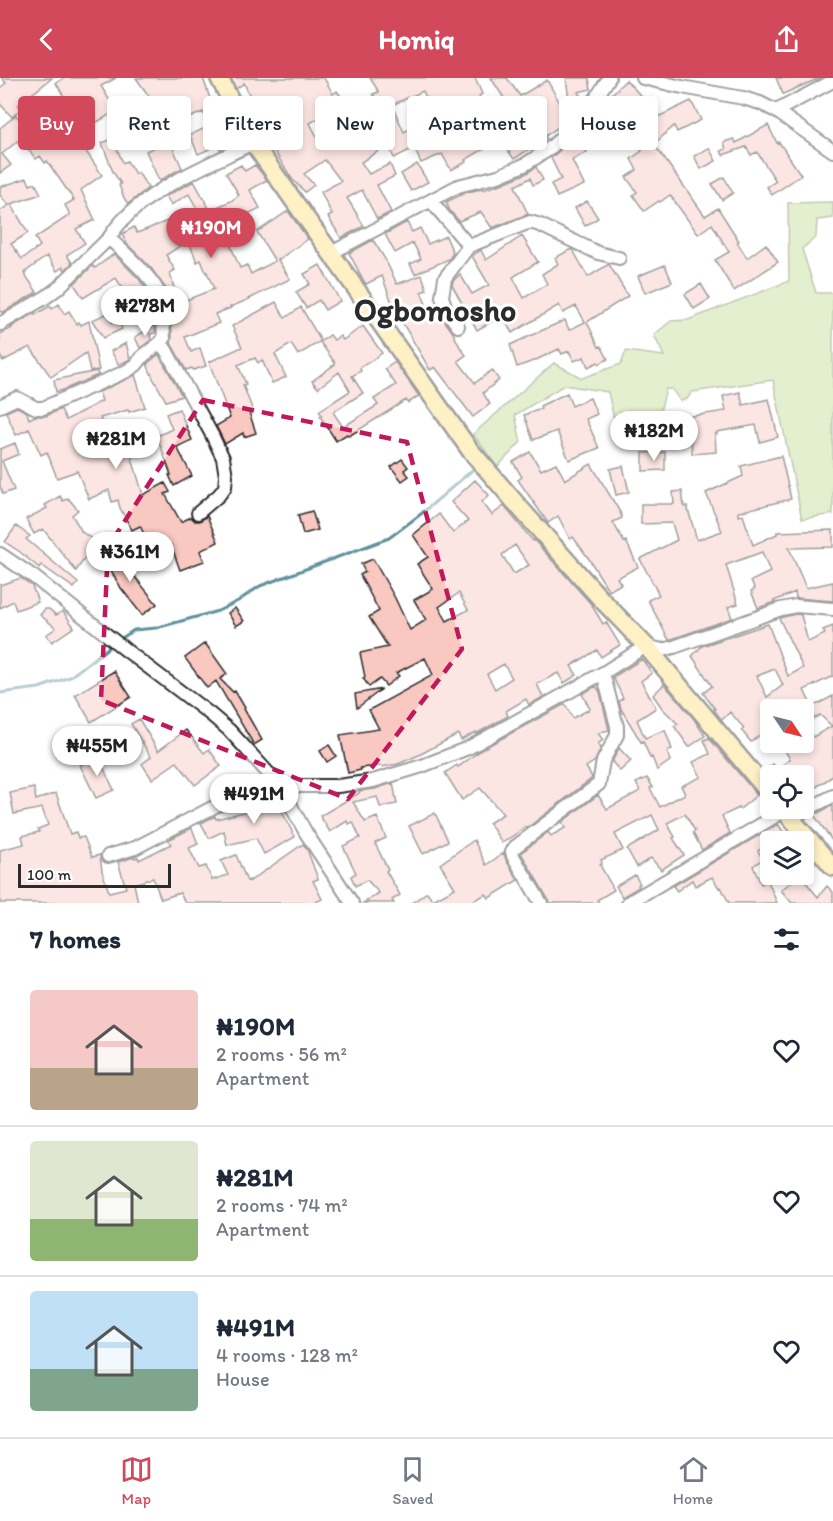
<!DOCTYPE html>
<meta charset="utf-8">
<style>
:root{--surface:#fff;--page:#f2f2f3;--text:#1f2937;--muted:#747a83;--line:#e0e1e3;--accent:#d1495b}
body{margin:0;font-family:Itim,sans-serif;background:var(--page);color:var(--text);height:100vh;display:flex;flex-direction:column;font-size:22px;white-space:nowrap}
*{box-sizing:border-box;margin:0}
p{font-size:20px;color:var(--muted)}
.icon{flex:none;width:33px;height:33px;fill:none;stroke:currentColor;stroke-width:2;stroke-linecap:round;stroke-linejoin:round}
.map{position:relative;height:825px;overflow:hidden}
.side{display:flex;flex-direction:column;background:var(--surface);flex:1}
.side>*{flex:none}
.banner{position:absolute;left:18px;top:18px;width:798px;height:54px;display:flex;gap:12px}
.needle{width:39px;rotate:125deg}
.fabs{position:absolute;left:760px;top:621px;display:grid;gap:12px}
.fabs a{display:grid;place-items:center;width:54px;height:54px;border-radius:6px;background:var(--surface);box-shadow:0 3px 9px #0003;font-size:30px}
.scale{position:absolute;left:18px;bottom:15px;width:153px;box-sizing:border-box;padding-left:6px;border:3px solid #2b2b2b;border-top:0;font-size:16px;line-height:21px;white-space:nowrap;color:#2b2b2b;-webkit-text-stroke:4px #fff;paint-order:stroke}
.price{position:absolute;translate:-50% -51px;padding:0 14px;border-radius:21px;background:#fff;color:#222;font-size:20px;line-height:39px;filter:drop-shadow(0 2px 3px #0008)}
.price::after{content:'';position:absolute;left:50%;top:36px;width:18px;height:14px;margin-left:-9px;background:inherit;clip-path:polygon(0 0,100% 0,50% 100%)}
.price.selected{background:var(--accent);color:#fff}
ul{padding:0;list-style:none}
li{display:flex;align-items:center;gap:18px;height:150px;padding:0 30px}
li+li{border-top:2px solid var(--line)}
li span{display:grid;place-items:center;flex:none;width:168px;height:120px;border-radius:6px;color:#555}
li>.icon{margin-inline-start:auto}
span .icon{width:72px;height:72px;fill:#fffc;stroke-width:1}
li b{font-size:26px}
h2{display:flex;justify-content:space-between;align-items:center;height:72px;padding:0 30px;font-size:26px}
.pill{padding:0 21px;border-radius:6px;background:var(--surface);box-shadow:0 3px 9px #0003;font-size:21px;line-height:54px}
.pill.selected{background:var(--accent);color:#fff}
header{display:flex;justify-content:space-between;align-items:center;height:78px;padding:0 30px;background:var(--accent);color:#fff;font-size:27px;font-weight:700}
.menu{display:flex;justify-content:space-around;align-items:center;height:84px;border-top:2px solid var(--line);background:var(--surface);font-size:16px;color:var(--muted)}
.menu a{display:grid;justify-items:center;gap:3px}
.menu .selected{color:var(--accent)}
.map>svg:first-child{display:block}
.green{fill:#c2dc93;stroke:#76845f;stroke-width:1.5}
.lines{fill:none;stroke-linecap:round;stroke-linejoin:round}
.stream{stroke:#62919b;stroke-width:3}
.building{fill:#f8c8c1;stroke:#2b2b2b;stroke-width:1.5;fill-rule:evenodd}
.minor-casing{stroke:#2b2b2b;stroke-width:16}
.major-casing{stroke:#2b2b2b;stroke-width:21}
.minor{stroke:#fff;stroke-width:12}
.major{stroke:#fedf80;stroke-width:16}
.marked{fill:none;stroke:#c2185b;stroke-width:4.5;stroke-dasharray:12 8;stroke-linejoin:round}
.labels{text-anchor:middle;stroke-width:6;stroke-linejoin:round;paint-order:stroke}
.town-label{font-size:32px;font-weight:bold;fill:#2b2b2b;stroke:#fff}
</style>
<header><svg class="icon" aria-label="back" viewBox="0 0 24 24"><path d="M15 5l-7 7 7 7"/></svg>Homiq<svg class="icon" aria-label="share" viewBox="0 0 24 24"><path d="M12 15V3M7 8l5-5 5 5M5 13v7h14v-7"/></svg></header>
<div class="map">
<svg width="833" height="825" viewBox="0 0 833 825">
<rect width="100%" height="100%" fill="#fff"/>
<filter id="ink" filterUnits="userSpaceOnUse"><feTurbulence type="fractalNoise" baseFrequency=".0167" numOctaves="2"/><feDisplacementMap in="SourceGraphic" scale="12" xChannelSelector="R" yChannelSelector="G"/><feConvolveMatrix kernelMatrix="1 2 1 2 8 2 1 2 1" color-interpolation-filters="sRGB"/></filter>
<g filter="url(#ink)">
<path class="green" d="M833,124V140L817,142L816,159L802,171L816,215H833V436L802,441L773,302L692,314L687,321L680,323L672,311H666L656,349L614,341L608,314L564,307L515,337L521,364L497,389L473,356L554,285L582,300L621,286L626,273L664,278L654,257L671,243L688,242L789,203L788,125Z"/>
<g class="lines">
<path class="stream" d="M119,562L134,552L156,550L218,533L238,523L260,508L389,460L421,436L477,388
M0,615L39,610L70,599L113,566"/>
</g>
<path class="building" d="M2,0H52L18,27L21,31L12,39L0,26V10L6,5Z
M64,0H116L101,8L116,33L80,54L82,57L77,60L102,97L81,112L95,142L76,151L85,165L67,177L72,185L65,192L63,189L57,193L47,178L24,195L37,214L2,235L0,232V133L9,127H8L0,117V109L27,100L30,107L35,105L41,116L11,126L28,155L11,166L22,181L40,168L35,160L70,137L65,127L74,122L47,83L45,85L40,78L36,81L20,61L2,76L11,87L0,95V50L16,37L31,56L69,27L56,5Z
M136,0H203L215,35L220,33L234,64L220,71L219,67L198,76L190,57L210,48L203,34L173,47L177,57L169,61L182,90L159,103L146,73L162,66L141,25L151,21Z
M231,0H324L333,16L337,13L346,25L356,21L359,27L375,19L373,16L379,14L370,0H475L482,16L479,18L491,44L473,52L467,40L447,48L456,65L477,53L486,70L465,82L466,84L451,92L442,76L421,85L414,70L394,80L388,67L361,84L369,96L390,86L395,98L377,107L391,134L377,141L362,112L347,120L364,148L341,160L328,139L332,137L321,114L341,103L325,82L304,96L314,107L305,114L292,101L269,65L253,34L256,32L244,5L236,11ZM423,13L434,37L431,38L432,39L404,54L392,27ZM329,34L331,36L333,35L341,53L321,67L310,45Z
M491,0H507L520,18L547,2L567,38L565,39L568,43L545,58L547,61L543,65L539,68L537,66L514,81L502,64L506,61L495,40L511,31Z
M566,0H589L591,11L578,14L584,24L577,32L571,35Z
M776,0H820L783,16Z
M626,2L660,38L691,23L701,42L677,54L674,48L654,66L705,138L718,130L739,163L737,164L747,180L766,166L778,184L734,213L715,182L729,174L712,146L698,156L670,117L660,124L659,123L644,133L633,117L637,114L626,99L637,92L631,81L642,73L621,51L618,53L598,32L603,25Z
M132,37L136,48L120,53L116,42Z
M768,47L777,65L779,64L801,97L772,117L767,109L776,103L757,74L751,77L746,69L723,77L721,73L726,71L724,64L734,61L736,65Z
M113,61L123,85L127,83L135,96L138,94L148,110L128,126L124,120L119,107L121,106L113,94L102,65Z
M580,61L587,74L572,82L584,107L557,119L551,106L561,101L551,80L565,68Z
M709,70L716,83L701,91L694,78Z
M417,86L428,104L411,113L401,96Z
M241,87L245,93L255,87L267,102L250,112L260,130L248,136L254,148L247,152L244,146L225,154L240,190L247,187L251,196L275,183L257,154L288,133L308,161L278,182L290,201L245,223L230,229L231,230L215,236L219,245L185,259L191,274L200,270L206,288L193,292L192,290L186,292L171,265L172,261L171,233L167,211H166L151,190L127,166L122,156L134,149L137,155L170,142L171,145L176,142L175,140L197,131L189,116L171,127L166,118L194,103L210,132L231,123L239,117L226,95ZM198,143L204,158L189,164L197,184L201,182L206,195L207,194L214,211L181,224L178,213L175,214L170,195L175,192L166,177L185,165L177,151Z
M536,89L543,102L533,107L530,100L515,108L528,136L492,150L481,134L459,143L450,133L446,124L467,114L482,111V112L501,106L527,95Z
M724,99L733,115L722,122L712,106Z
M587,123L598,140L585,148L575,130Z
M407,144L412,154L420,150L428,166L446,158L453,175L449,181L415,196L410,186L421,181L413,165L395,175L385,156Z
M522,158L538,184L513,199L524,220L547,206L542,196L558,186L555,180L571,171L573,172L588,199L609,186L628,218L587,244L599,269L601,268L608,281L599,286L598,284L588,289L584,279L574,283L569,273L562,276L559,271L536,282L517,289L510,267L565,242L569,252L585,244L576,228L563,235L559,227L512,255L502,238L477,252L452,207L453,203L460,196L472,216L489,207L472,178L481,172L486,182Z
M373,162L385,181L397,206L422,197L427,212L421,214L426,226L422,228L431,243L440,237L452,253L460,269L466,277L458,283L475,305L492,292L499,302L483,315L490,326L473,339L435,289L430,292L399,239L394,225H392L382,198L366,206L365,205L349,175Z
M114,176L139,201L152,220L135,230L116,200L83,220L74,206L90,190L93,188L95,190Z
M320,187L340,223L325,232L319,222L306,230L296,214L310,206L304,196Z
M665,187L672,204L645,215L638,198Z
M701,206L710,221L694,231L685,216Z
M276,224L285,240L301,229L321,263L298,277L291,266L275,276L286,299L272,305L262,282L258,285L255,280L238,287L246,306L243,307L253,333L249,334L256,355L244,359L243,355L225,366L216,348L230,340L209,284L242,269L232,248Z
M59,226L64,236L69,233L77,246L79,244L81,247L89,243L99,292L90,293L86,275L51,299L30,269L3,283L0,278V256L12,250L11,249L35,235V237L50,228L52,231Z
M113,233L117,241L111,244H120L122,251L103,260L92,242Z
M155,247V255L150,256L151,262L140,270L135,259Z
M363,248L382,275L360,290L361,293L352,298L363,315L333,334L343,349L378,327L374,321L396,307L385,291L395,284L419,318L408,325L406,322L349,358L347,356L336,363L320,338L322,337L319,333L350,313L339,294L318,310L312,303L335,286V285L320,264L330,257L334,262L340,258L343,262Z
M126,265L130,281L119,287L111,273Z
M159,276V277L182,318L166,323L153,300L147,286Z
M97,293L98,297L63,312L56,314L54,302Z
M135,297L145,329L129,334L128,332L100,340L107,357H109V359L137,348L144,364L129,370L143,417L165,405L170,414L165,416L181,444L191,439L195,443H200L207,438L218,464L200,473L204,483L180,492L171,467L154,476L140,448L132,452L120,430L118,422L112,424L109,412L89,421L77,393L57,400L47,374L41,377L29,351L16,357L6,334L17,329L27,334L29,341L35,338H46L61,331L66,342L102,323L99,314Z
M740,314L743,327L769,321L778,359L760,364L756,347L717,354V356H715L716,374L692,376L691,359H688L686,339L726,333L723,318Z
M567,315L572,328L590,320L597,336L586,341L599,370L569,382L557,353L533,362L524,337L541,331L540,328Z
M179,331L192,362L177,369L192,398L174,408L169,397H171L157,358L172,351L166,336Z
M15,365L19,376L2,383L14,412L3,416L0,408V371Z
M530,374L541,392L556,385L565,402L591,386L620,434L622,440L613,444L624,464L626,463L638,489L617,500L621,506L609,513L589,481L573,459L570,461L558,438L548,445L518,402L522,399L513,384Z
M665,374V392L643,393V375Z
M781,378L791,421L738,434V438L743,437L753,467L777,456V454L833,452V469L789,470L806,510L833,504V523L796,520L795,514L774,523L775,524L758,530L751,513L755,511L751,503L770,494L762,474L726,487L738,526L728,529L732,540L669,562L648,522L659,517L640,481L677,462L672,445L641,446V426H674L673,414L682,413L684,429L687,428L697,462L722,453L706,415L743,398L741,388Z
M402,381L408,389L404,392L409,398L402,403L391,389Z
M623,388L629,414L616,417L610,391Z
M475,402L489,417L482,424L492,437L504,428L533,463L534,462L591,526L603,546L606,544L620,567L601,579L597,572L571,588L577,597L564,605L558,595L537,606L543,619L529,627L526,621L506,633L508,638L476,656V654L461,662L458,656L419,677L398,686L382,689L381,688L360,690L361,692L348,695L340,657L379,651L369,632L433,597L425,580L396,595L399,598L386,608L380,601L369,609L363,600L365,599L360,575L388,569L369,539L379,533L360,497L365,494L361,486L373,481L395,520L410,552L426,542L414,522L433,511L417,486L428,479L413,457L439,436L453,455L468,443L451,424ZM515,467L529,487L514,496L502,477ZM459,515L468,532L447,543L439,529ZM504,586L512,600L495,611L487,596Z
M60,418L63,423L68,420L78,432L72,437L82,454L96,464L76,493L43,451L34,456L26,441L47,430L45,427Z
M312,433L318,452L303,456L298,437Z
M16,448L30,458L26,461L78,505L74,510L41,487L39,490L20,474L5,464Z
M118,472L135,499L157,526L142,537L121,510L104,481Z
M21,500L32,508L38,524L16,532L13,523L0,530V507Z
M235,530L244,543L236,548L228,535Z
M45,531H49L56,537L63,533L74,549L52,564L46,557L56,550L40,537Z
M796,536L801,537L808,564L825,556L823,552L833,548V598L804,612L812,629L833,618V698L816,709L808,712L801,692L794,698H771V700L765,692L773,686L777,691L790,681L780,664H804V632H771V648L751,664L741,652L744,650L730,634L722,642L714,632L715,631L703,615L712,608L692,578L702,568L768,546L788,598L803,590L779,540ZM775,591L783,607L767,619L757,598ZM820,637L832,648L813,659L805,645Z
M205,565L227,596L220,601L233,614L235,613L245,630L244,631L262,662L254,667L216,603L207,610L185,580Z
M642,581L652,595L641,603L656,630L637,642L645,660L665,652L672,671L667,673L670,683L657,692L652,679L650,680L643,663L641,664L621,631L619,623L623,620L613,599Z
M114,593L131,619L91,644L75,617Z
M664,606L694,641L705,658L689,669L674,648L678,646L662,630L653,617Z
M596,608L600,614L609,652L598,655L603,662L598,666L601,670L595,683L586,689L592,699L591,701L527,750L526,749L502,765L489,745L503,736L480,710L462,722L445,695L457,687L458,689L484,670L565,626L573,640L590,631L582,616Z
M382,611L357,630L355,616Z
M139,641L158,673L186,652L204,675L209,671L221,688L195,707L177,684L152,701L142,686L151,679L131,646Z
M709,660L757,717L740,731L739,730L722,738L730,755L702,772L693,755L695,753L685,736L667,745L675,759L673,760L684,777L661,792L651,780L637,789L627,771L659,752L652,737L615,756L623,772L601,782L602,786L600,787L614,812L597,822L599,825H549L548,821L521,775L548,754L551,758L565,750L562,744L598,717L607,731L640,713L636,705L647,700L653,709L650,710L660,729L685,716L681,708L701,699L693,684L710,676L704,662Z
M329,667L336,678L327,684L320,673Z
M619,670L631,683L620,693L612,684Z
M98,678L114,712L96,720L80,687Z
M393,705L397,726L380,729L377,719L353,724L365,744L377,739L386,760L375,765L388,792L386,793L400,817L392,822L394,825H363L379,815L367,802L355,808L351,798L356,795L343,768L360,760L353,744L349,746L347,743L330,754L320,738L359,715V713L375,711Z
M34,710L36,722L56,715L70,756L76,754L78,760L84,759L92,779L100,777L102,793L109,814L126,810L118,784L134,779L135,780L138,779L139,782L171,766L168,762L192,750L198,766L189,770L199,790L206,788L212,802L228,797L221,783L236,777L247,803L250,802V803L303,766L307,771L318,801L313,803L322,821L314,825H185L180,815L161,821L153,800L134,806L138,824L133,825H0V772L24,766L22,758L39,754L38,751L48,747L42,730L14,736L10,715Z
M274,718L295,759L264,776L256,760L227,767L224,753L209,760L201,745L215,738L216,741L244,734L241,727L249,723Z
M833,727V764L814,737Z
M435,735L448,763L423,776L409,748Z
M778,746L784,755L758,773L763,781L753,788L761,806L768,803L777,825H729L721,809L719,810L712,799L695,808L692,802L677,813L673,808Z
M474,762L486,787L504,775L506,782L518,802L489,820L486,816L469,825H412L427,814L433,822L455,810L440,786Z
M635,797L640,806L638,807L639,809L622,819L616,808Z
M800,797L818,819L827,808L833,814V825H792L781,812Z"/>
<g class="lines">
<g class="minor-casing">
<path id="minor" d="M643,0L682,9L743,20L760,25L776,33L833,73
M776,33L833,3
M431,123L469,168
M109,160C123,174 154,200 160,218C164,231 163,247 164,261L160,265L166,272L212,357L223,380L226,398L225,409L219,417L198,435
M331,175L458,108L498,98L524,87L548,72L573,49L589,31L609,0
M0,246L46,219L58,210L109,160C137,114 207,88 253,65
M458,248L447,233L442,219L445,200L469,168L530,144L540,147L598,175L619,180
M0,328L17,320L36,330H43L127,293L136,287L143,278L160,265
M0,476L34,499L127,573L210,636L229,652L280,708L306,755L352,825
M108,778L135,770L229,721L247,715L280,708H338L373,703L422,688L468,670L603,595L646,568L662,572L674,569L781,531L796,528L833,531
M541,825L513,778L512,773L515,769L599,706L603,683L617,657V648L603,595
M628,825L784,733L798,736L833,718"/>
</g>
<g class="major-casing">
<path id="major" d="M219,0L253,65L470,372L520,430L600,520L646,568L771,717
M782,730L833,789"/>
</g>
<use href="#minor" class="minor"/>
<use href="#major" class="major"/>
</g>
</g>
<path d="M0 0H833V825H0ZM203,322L407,364L462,571L348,721L101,622L108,469Z" fill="#fff" fill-opacity=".55" fill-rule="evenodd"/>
<path class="marked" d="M203,322L407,364L462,571L348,721L101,622L108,469Z"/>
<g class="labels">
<g class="town-label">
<text x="435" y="243">Ogbomosho</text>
</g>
</g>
</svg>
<div class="fabs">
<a><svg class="needle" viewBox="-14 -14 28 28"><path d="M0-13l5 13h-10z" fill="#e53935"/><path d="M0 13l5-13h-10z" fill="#747a83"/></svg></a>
<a><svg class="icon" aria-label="locate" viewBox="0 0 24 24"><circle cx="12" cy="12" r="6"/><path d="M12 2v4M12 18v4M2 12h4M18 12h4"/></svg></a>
<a><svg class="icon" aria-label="layers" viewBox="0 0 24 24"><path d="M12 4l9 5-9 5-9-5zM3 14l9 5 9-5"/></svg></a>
</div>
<div class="scale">100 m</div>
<b class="price selected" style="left:211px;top:181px">₦190M</b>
<b class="price" style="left:145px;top:259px">₦278M</b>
<b class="price" style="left:654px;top:384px">₦182M</b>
<b class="price" style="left:116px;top:392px">₦281M</b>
<b class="price" style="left:130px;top:505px">₦361M</b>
<b class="price" style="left:97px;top:699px">₦455M</b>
<b class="price" style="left:254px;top:747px">₦491M</b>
<div class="banner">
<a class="pill selected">Buy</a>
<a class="pill">Rent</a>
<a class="pill">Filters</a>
<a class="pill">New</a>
<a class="pill">Apartment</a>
<a class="pill">House</a>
</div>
</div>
<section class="side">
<h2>7 homes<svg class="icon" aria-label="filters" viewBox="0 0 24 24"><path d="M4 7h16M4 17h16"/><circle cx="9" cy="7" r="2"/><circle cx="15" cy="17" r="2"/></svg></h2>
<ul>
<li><span style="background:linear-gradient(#f6c9c9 65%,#b9a48a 0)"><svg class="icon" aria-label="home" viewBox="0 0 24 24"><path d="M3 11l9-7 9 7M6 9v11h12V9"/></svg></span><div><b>₦190M</b><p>2 rooms · 56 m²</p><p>Apartment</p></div><svg class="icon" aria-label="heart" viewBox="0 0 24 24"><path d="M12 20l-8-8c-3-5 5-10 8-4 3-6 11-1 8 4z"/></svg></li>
<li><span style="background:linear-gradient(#dfe7d0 65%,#8fb573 0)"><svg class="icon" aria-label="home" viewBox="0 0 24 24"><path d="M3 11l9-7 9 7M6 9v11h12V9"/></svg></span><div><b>₦281M</b><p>2 rooms · 74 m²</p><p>Apartment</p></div><svg class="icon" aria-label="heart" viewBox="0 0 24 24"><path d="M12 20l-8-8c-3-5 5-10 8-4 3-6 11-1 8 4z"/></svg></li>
<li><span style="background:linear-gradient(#bfe0f5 65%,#7fa58c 0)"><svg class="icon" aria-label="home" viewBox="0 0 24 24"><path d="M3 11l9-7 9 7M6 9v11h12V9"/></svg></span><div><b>₦491M</b><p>4 rooms · 128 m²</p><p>House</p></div><svg class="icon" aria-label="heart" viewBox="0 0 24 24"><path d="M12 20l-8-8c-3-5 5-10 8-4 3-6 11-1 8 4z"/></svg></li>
</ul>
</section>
<nav class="menu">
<a class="selected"><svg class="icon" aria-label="map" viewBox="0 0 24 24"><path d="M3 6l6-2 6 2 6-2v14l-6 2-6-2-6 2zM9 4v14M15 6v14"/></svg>Map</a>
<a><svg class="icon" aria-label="saved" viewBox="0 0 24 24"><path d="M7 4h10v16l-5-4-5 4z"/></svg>Saved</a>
<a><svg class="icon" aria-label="home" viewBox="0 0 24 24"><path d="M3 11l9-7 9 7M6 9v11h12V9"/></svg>Home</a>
</nav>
